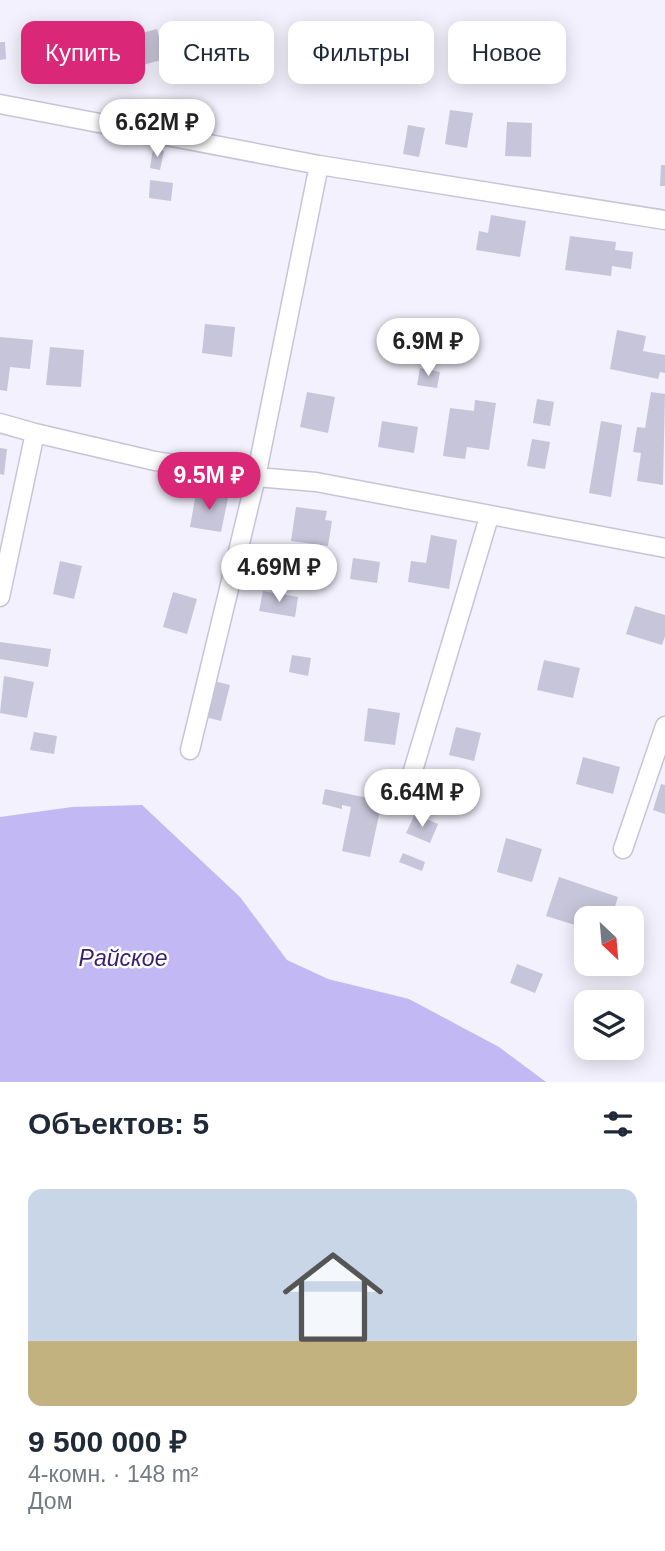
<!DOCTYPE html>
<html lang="ru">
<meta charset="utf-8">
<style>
:root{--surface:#fff;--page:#f6f6f7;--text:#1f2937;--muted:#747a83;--line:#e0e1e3;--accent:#db2777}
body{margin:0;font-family:Helvetica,sans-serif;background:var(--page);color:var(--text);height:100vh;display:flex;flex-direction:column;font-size:26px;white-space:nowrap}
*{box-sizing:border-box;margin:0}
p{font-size:23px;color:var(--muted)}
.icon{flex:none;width:38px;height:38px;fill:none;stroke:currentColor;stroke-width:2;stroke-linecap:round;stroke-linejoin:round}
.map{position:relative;height:1082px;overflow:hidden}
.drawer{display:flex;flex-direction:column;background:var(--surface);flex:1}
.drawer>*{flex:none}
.banner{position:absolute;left:21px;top:21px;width:623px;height:63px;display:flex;gap:14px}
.needle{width:46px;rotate:154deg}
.fabs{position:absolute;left:574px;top:906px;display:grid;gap:14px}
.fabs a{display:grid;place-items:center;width:70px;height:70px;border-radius:14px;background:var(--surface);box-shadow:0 4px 18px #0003;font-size:35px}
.price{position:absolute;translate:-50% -60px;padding:0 16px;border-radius:24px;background:#fff;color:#222;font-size:23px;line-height:46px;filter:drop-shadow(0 2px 4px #0008)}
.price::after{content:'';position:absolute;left:50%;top:42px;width:21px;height:16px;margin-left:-10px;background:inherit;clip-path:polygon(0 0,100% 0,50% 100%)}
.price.active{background:var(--accent);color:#fff}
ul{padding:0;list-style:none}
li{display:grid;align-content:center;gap:14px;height:371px;padding:0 28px}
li+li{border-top:2px solid var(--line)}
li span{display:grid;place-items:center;height:217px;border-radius:14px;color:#555}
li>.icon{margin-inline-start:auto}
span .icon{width:126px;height:126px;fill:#fffc;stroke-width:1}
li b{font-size:30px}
h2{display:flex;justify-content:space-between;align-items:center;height:84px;padding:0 28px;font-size:30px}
.tag{padding:0 24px;border-radius:14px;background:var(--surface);box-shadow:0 4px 18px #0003;font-size:24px;line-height:63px}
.tag.active{background:var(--accent);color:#fff}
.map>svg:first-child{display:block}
.water{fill:#c1b8f4}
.building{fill:#c7c5d9}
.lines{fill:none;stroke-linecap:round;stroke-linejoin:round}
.minor-casing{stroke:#c7c4d8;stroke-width:21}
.minor{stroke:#fff;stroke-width:18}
.labels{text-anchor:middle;stroke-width:5;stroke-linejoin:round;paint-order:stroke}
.water-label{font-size:23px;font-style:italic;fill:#381d71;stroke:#fff}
</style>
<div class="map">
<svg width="665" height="1082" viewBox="0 0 665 1082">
<rect width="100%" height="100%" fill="#f2f1fd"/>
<path class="water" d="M142,805L240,897L287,960L328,979L409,999L499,1047L546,1082H0V817L72,807Z"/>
<path class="building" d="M157,29L165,59L135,67L127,37Z
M0,42H5L6,59L0,60Z
M48,46L90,49L88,77L46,74Z
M450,110L473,113L467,148L445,144Z
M507,122L532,123L531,157L505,156Z
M408,125L425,128L419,157L403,154Z
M153,149L164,151L160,170L150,168Z
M661,165H665V186H660Z
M150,180L173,183L171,201L149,198Z
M491,215L526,221L520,257L476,250L479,231L488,233Z
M570,236L616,242L615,250L633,252L631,269L612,266L611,276L565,270Z
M205,324L235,327L232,357L202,353Z
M617,330L646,336L643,351L665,355V373L660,372L658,379L610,369Z
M0,337L33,340L30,369L10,367L7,391L0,390Z
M50,347L84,350L81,387L46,385Z
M420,368L440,372L437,388L417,385Z
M307,392L335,397L328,433L300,427Z
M651,392L665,394L663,485L637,481L641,453L633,452L637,427L645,428Z
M537,399L554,402L550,426L533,423Z
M475,400L496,403L489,450L467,447L465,459L443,456L450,408L474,411Z
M382,421L418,427L414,453L378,447Z
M601,421L622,425L611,497L589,493Z
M532,439L550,442L545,469L527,466Z
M0,448L7,449L4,475L0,474Z
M196,493L228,498L221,532L190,527Z
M296,507L327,511L325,520L332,521L328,546L291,541Z
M431,535L457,540L449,589L408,582L411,561L426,563Z
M353,558L380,562L377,583L350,579Z
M60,561L82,566L74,599L53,594Z
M263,591L298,597L295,617L259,611Z
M173,592L197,599L187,634L163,627Z
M635,606L665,615V636L662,645L626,634Z
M0,642L51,649L48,667L0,659Z
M292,655L311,658L308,676L289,672Z
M544,660L580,668L573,698L537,690Z
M4,676L34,682L27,718L0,713Z
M214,681L230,685L221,721L205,717Z
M368,708L400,713L395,745L364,741Z
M456,727L481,733L474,761L449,755Z
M34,732L57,736L54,754L30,750Z
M583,757L620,767L613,794L576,784Z
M661,784L665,785V814L653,810Z
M325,789L382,801L370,857L342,851L351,807L342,805V809L322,804Z
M415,814L438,824L430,843L406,833Z
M506,838L542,849L532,882L497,872Z
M403,853L425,862L422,871L399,862Z
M559,877L618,897L611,919L583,911L578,926L546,916Z
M517,964L543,974L535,993L510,983Z"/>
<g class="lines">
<g class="minor-casing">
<path id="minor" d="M0,104L319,165L665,220
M0,423L35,433L155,461L256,477L316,482L665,548
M0,597L35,433
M190,750L256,477L319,165
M412,774L489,517
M623,849L665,726"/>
</g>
<use href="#minor" class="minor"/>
</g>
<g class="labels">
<g class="water-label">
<text x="123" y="966">Райское</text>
</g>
</g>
</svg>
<div class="fabs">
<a><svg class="needle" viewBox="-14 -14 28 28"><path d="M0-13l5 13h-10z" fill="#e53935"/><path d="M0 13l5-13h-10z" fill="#747a83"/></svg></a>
<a><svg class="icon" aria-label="layers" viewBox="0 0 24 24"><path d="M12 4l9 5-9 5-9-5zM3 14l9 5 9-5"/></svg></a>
</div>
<b class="price" style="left:157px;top:159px">6.62M ₽</b>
<b class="price" style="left:428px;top:378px">6.9M ₽</b>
<b class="price active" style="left:209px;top:512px">9.5M ₽</b>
<b class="price" style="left:279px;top:604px">4.69M ₽</b>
<b class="price" style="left:422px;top:829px">6.64M ₽</b>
<div class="banner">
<a class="tag active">Купить</a>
<a class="tag">Снять</a>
<a class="tag">Фильтры</a>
<a class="tag">Новое</a>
</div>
</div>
<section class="drawer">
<h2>Объектов: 5<svg class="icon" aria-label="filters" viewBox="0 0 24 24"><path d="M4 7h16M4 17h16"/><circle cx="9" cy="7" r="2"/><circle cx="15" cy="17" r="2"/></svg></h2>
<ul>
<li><span style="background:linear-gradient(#c9d6e8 70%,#c2b280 0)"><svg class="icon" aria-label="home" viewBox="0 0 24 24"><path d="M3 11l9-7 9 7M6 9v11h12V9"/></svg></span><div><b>9 500 000 ₽</b><p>4-комн. · 148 m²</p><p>Дом</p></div></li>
</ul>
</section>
